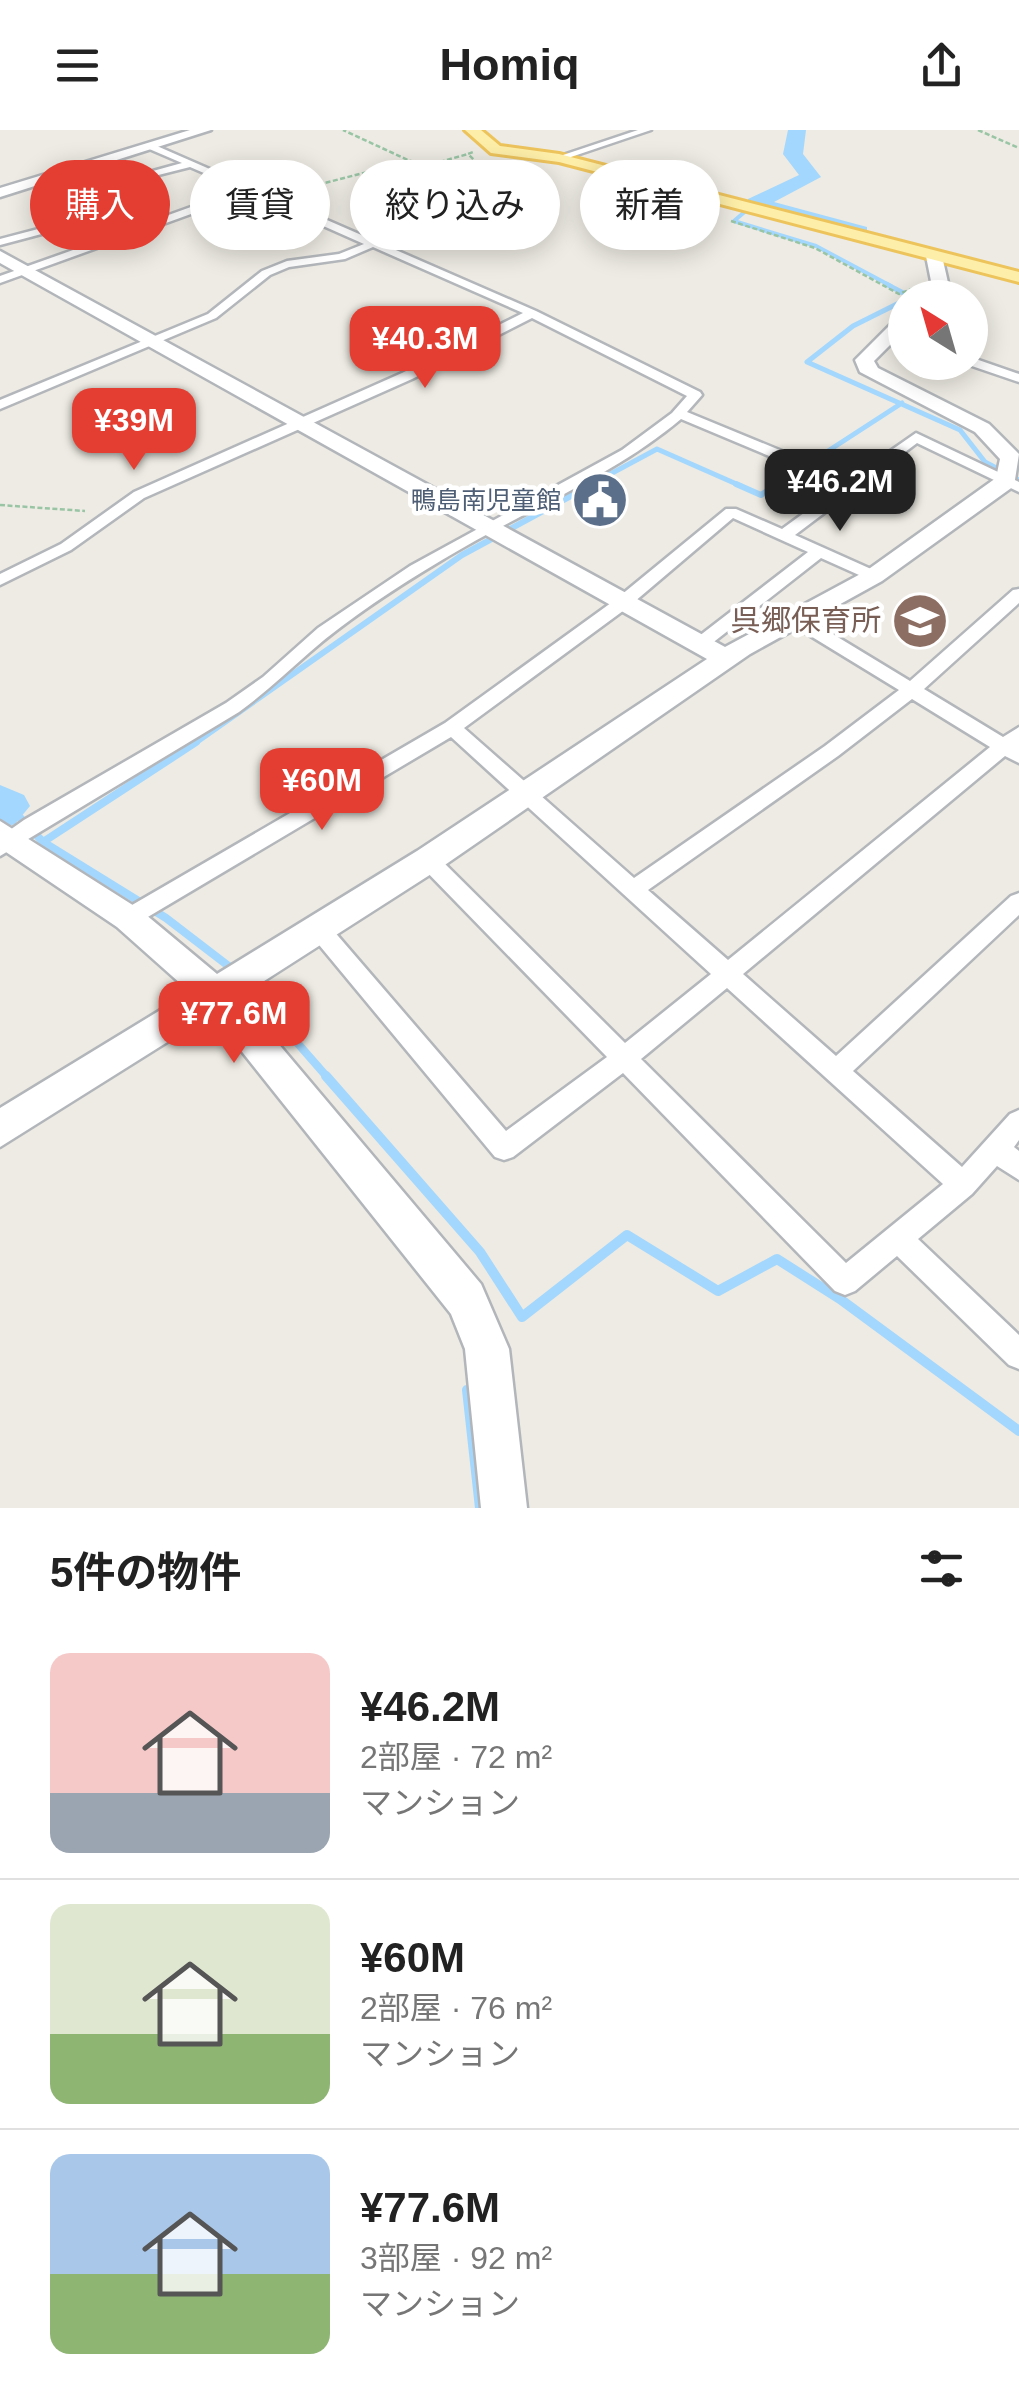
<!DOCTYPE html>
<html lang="ja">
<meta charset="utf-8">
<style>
:root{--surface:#fff;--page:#f6f6f6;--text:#222;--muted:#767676;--line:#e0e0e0;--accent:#e43e32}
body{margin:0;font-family:Helvetica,"Noto Sans JP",sans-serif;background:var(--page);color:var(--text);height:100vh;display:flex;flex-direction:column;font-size:38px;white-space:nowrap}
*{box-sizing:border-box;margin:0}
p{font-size:32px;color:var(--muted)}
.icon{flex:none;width:55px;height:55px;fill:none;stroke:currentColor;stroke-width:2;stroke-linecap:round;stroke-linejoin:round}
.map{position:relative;height:1378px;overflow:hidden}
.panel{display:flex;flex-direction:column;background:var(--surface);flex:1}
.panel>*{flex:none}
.hud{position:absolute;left:30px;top:30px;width:960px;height:90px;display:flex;gap:20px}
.needle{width:65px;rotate:323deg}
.fabs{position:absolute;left:888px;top:150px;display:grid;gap:20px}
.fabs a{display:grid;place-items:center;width:100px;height:100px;border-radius:50%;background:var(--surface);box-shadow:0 5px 25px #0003;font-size:50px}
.price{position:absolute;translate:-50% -85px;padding:0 22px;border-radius:20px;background:var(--accent);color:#fff;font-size:32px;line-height:65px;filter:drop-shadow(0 2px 5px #0008)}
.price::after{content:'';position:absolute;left:50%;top:60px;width:30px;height:22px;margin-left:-15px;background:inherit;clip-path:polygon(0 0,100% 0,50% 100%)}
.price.selected{background:#222;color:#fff}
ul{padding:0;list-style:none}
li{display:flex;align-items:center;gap:30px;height:250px;padding:0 50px}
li+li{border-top:2px solid var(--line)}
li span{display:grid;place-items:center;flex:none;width:280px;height:200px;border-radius:20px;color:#555}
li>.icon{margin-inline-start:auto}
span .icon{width:120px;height:120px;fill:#fffc;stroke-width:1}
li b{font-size:42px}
h2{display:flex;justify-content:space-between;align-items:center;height:120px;padding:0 50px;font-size:42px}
.tag{padding:0 35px;border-radius:45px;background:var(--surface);box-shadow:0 5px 25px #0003;font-size:35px;line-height:90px}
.tag.selected{background:var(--accent);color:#fff}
header{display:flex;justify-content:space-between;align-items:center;height:130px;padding:0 50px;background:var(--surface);font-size:45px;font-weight:600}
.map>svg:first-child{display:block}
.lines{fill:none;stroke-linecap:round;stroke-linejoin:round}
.stream-far4{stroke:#a4d7fd;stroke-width:4}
.stream-far3{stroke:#a4d7fd;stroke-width:5}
.stream-far2{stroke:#a4d7fd;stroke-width:6}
.stream-far1{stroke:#a4d7fd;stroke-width:8}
.stream{stroke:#a4d7fd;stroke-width:10}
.river{fill:#a4d7fd;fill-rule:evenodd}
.street-casing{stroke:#b3b6ba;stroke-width:5}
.secondary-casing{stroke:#b2b6ba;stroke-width:5}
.primary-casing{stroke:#edc35c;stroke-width:6}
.path{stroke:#99c5a5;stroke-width:2.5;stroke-dasharray:5 2.5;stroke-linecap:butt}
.street{fill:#fff;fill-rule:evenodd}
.secondary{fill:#fff;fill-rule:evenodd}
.primary{fill:#fdeea9;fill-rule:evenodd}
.labels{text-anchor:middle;stroke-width:9;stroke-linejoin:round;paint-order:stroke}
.far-service-label{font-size:25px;fill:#4e5e75;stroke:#fff;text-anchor:end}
.education-label{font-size:30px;fill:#785e54;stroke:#fff;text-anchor:end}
</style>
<header><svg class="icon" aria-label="menu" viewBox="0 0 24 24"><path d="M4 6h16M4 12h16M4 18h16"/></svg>Homiq<svg class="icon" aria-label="share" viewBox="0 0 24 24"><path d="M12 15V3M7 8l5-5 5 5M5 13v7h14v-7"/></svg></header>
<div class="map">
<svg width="1019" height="1378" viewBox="0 0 1019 1378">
<rect width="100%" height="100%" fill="#edebe3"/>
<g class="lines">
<path class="stream-far4" d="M755,73L734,91L816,116L891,156"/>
<path class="stream-far3" d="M886,154L911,167
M905,170L853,196L807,232L960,300L985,332L1019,350
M588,356L657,319L741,356
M774,356L902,273"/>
<path class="stream-far2" d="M736,354L761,365L778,354
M192,615L462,425L593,354"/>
<path class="stream-far1" d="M9,676L43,712L166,788L235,841
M43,712L196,612
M244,852L328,948"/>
<path class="stream" d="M326,946L480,1122L522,1187L627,1105L718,1161L777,1129L840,1169L1019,1301
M467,1260L480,1378"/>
<path class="river" d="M788,0H806L803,24L821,47L774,72L867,97V107L859,109L748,77V69L799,45L783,24Z
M0,655L24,665L30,676L15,694L0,699Z"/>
<g class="street-casing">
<path id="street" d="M638,0H651L562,30L554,28Z
M150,13L536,181L700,262L702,265L687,282L850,349L916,303L1019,352V362L917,313L795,405L880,443V449H868L821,428L706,518H694L691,514L694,510L808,422L733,388L627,478L464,598L634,748L825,616L899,560L791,494V486H803L910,551L1013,460L1019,459V473L924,559L1003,607L1019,597V633L1005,626L743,844L836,926L1011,766L1019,763V785L853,941L962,1037L1010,984L1019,980V1010L1014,1017L1019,1021V1050L997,1036L972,1064L918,1109L1019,1205V1239L1009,1235L897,1126L855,1161L845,1165L835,1161L623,943L513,1027L504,1030L495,1027L310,804L307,798L310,792L318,789L326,792L506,1001L607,927L421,736L418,730L421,724H435L625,913L711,844L451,607L136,794L128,797L120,794L117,788L120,782L445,593L615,470L726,379H736L782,399L841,356L681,289C610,349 522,381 442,430C397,457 350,487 310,522C286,543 265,563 239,582L0,726V707L24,690L226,573L263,547L318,498L410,436L622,320L672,283L687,266L532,188L412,249L144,368L71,420L0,455V444L61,414L134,362L402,243L523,183L373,117L345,129L289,137L270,145L216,188L0,279V270L208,184L262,141L287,131L339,124L364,114L249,63L0,153V146L90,114L64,98L0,115V109L65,92L99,110L241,59L190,37L91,62V58L182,33L147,18ZM912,569L990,617L728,830L648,760L838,626ZM727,858L943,1054L846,1133L641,929Z
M890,199L905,205V213L886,206L884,203Z
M970,227L1019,244V252L966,234L970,232Z"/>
</g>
<g class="secondary-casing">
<path id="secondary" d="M190,0H211L0,67V58Z
M0,121L725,517L866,441L996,348L1000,329L975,302L860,242L855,230L899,186L905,185V200L874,231L878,238L989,294L1019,324L1014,356L882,451L750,524L439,739L239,867L481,1154L509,1219L527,1378H481L465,1219L451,1184L212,884L0,1017V978L190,862L117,797L0,718V691L139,779L217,844L417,721L707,529L0,133Z
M934,121L942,126L949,157L940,168H921L932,156L926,126Z"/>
</g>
<g class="primary-casing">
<path id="primary" d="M465,0H481L500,16L559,24L1019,142V152L559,32L491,23Z"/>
</g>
<path class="path" d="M978,0L1019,18
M410,31L436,33L468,24
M274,52L309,57L410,31L343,0
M731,91L815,118L899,164L914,158
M393,106L441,88L471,70L474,30L468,24L473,22
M0,375L85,381"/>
<use href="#street" class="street"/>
<use href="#secondary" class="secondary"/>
<use href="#primary" class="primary"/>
</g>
<defs>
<g id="civic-disc" transform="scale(2.875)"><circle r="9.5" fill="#5c6f8a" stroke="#fff"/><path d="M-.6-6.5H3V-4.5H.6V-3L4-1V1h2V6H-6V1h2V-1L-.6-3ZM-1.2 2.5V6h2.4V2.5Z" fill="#fff"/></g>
<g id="school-disc" transform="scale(2.875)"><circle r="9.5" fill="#8d6e63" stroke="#fff"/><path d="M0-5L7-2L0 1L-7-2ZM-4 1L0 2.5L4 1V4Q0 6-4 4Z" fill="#fff"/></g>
</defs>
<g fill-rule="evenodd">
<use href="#civic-disc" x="600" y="370"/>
<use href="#school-disc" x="920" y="491"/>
</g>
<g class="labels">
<g class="far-service-label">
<text x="561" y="379">鴨島南児童館</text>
</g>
<g class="education-label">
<text x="881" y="501">呉郷保育所</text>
</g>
</g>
</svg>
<div class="fabs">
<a><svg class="needle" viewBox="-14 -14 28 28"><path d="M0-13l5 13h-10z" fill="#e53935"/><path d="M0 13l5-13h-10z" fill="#767676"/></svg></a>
</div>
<b class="price" style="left:425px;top:261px">¥40.3M</b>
<b class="price" style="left:134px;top:343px">¥39M</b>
<b class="price selected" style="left:840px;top:404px">¥46.2M</b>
<b class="price" style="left:322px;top:703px">¥60M</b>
<b class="price" style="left:234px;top:936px">¥77.6M</b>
<div class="hud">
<a class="tag selected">購入</a>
<a class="tag">賃貸</a>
<a class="tag">絞り込み</a>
<a class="tag">新着</a>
</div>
</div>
<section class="panel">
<h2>5件の物件<svg class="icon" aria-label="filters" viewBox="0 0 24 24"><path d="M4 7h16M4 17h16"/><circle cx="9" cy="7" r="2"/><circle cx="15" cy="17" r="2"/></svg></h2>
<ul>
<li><span style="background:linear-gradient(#f6c9c9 70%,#9aa5b1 0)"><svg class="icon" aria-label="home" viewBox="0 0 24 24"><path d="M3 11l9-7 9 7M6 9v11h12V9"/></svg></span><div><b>¥46.2M</b><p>2部屋 · 72 m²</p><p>マンション</p></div></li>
<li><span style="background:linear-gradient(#dfe7d0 65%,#8fb573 0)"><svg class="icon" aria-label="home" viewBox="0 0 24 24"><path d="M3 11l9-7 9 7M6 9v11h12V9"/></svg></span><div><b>¥60M</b><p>2部屋 · 76 m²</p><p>マンション</p></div></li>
<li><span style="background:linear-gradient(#a9c7e8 60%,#8fb573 0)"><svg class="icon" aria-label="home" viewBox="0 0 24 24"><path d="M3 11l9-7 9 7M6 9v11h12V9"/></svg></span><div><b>¥77.6M</b><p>3部屋 · 92 m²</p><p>マンション</p></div></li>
</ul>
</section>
